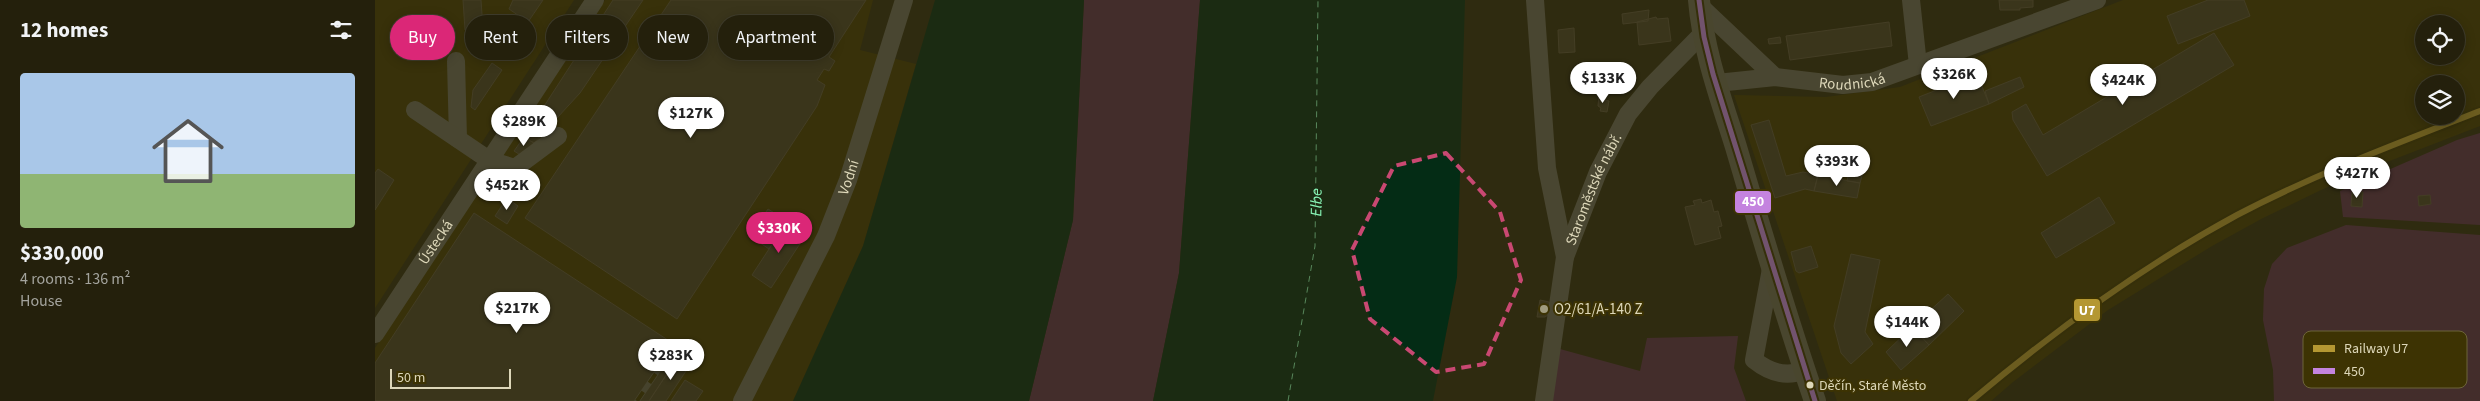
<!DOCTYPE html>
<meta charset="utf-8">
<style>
:root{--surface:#24200c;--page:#302d1a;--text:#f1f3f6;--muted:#a3a39d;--line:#413e2d;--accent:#db2777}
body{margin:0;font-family:"Source Sans 3",sans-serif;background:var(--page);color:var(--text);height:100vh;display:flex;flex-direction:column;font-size:19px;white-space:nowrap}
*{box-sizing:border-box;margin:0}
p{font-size:16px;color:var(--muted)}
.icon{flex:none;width:28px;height:28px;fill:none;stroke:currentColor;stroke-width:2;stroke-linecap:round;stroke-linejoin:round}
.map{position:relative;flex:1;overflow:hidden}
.details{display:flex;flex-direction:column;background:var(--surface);width:375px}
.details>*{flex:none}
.guide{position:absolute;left:15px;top:15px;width:475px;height:45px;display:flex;gap:10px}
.tools{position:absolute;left:2040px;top:15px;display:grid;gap:10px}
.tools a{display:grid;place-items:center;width:50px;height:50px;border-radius:50%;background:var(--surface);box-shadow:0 2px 12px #0003,0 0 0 1px var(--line);font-size:25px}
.scale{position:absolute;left:15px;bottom:12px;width:121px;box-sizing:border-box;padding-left:5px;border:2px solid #ddd7b9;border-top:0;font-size:14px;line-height:18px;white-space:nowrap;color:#ddd7b9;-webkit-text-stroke:4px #3d3303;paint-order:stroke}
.price{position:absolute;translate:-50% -42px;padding:0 11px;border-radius:18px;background:#fff;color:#222;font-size:16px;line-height:32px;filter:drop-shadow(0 1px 2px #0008)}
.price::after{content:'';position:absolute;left:50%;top:30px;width:15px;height:11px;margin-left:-8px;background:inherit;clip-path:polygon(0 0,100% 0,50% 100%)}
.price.selected{background:var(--accent);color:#fff}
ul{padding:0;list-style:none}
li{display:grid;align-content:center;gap:10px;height:265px;padding:0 20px}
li+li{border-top:1px solid var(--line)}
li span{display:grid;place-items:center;height:155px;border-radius:5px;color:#555}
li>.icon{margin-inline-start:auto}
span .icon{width:90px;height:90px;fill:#fffc;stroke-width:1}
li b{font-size:21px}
h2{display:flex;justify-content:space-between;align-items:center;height:60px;padding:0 20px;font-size:21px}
.pill{padding:0 18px;border-radius:22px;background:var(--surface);box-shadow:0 2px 12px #0003,0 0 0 1px var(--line);font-size:18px;line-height:45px}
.pill.selected{background:var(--accent);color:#fff}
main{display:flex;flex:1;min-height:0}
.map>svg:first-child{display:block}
.built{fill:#433903;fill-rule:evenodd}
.green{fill:#5c304d}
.water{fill:#042c15}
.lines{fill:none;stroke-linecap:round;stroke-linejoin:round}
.ferry{stroke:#88f5b6;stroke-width:1;stroke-dasharray:6 5;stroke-linecap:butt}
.building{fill:#484128;stroke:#5c533d}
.minor{stroke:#696759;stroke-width:18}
.major{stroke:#696652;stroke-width:22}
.rail-casing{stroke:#636150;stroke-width:5.5}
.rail{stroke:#3d3303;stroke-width:4;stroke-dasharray:11;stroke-linecap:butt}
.bus-1-casing{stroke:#3d3303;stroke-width:9}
.bus-1{stroke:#c483df;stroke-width:5}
.rail-1-casing{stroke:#3d3303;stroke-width:10}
.rail-1{stroke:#b49732;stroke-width:6}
.marked{fill:none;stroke:#c94872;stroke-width:4;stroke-dasharray:10 6;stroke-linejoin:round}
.poi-dot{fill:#a09b7e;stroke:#3d3303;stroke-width:2}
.bus-dot{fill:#ddd7b9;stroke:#3d3303;stroke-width:2}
.labels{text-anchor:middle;stroke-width:4;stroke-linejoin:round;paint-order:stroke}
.bus-label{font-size:14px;fill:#ddd7b9;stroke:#3d3303;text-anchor:start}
.street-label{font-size:15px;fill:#ddd7b9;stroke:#3d3303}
.poi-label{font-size:15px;fill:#ddd7b9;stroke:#3d3303;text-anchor:start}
.water-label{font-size:16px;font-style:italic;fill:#88f5b6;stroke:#3d3303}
.key{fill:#3d3303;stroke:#6d643a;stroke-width:1}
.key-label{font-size:14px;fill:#ddd7b9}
.line-badge{stroke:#3d3303;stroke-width:2}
.badge-label{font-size:14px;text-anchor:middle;font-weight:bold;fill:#fff}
</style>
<main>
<section class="details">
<h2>12 homes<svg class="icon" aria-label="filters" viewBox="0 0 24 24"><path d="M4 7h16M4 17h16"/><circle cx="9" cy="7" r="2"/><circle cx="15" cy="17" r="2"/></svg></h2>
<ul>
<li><span style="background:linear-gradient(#a9c7e8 65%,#8fb573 0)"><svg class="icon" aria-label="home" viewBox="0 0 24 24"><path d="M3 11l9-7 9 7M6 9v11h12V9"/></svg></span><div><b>$330,000</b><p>4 rooms · 136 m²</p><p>House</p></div></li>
</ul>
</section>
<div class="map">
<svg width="2105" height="401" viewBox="0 0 2105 401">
<rect width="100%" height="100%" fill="#302b10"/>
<path class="built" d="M0,0H199L0,308Z
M230,0H498L485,50L541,64L488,246L418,401H0V348Z
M1748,0H2105V126L1999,167L1946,190L1888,218L1837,246L1733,310L1638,382L1616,401H1462L1359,95L1451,97L1525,87ZM2049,24H2081V56H2049ZM2049,84H2081V116H2049Z"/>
<path class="green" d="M709,0H825L804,273L778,401H654L698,220Z
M2105,133V225L1968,217L1965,191L2082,140Z
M1971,225L2105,235V401H1899L1898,370L1888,320L1889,289L1897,264L1912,248Z
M1363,336L1359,368L1371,401H1175L1185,349L1265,371L1272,338Z"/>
<path class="water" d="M560,0H709L698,220L654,401H418L488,246Z
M825,0H1090L1082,277L1058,401H778L804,273Z"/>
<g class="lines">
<path class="ferry" id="s1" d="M913,401L940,246L943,0"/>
</g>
<path class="building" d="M88,0H106L108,29L90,30Z
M138,0H168L153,22L134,9Z
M238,0H268L205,93L159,143L149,137Z
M296,0H491L454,57L460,61L454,71L449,69L442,80L450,85L442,106L302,319L150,218Z
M1624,0H1658V7L1645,8V10H1625Z
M1833,0H1869L1875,16L1803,44L1792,16Z
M1274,10L1273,21L1248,24L1247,14Z
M1281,17L1282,19L1293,18L1296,41L1264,45L1262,22Z
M1514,22L1517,46L1415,60L1411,36Z
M1199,28L1200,52L1184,53L1183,30Z
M1839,33L1859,65L1672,176L1638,120L1637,112L1651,104L1668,135Z
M1405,37L1406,43L1394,44L1393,39Z
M117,63L127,70L100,110L96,107L98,90Z
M1602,74L1614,104L1556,126L1544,97Z
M1645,77L1649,87L1614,104L1610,91Z
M1224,96L1231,97L1230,100L1234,101L1232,112L1225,111L1226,108L1223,106Z
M1394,120L1411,176L1428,172L1443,175L1439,191L1430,189L1400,198L1376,125Z
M149,137L159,143L147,156L139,151Z
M1477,158L1491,161L1485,183L1472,181Z
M3,169L19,180L0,210V173Z
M1443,175L1485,183L1482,198L1439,191Z
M1977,192H1988L1987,207L1976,206Z
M2055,195L2056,204L2044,206L2043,196Z
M1724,197L1740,223L1681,258L1666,233Z
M132,198L143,206L132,224L120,216Z
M1326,199L1327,203L1336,200L1339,212L1343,211L1347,226L1343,227L1346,238L1320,245L1310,207L1320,205L1318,201Z
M393,209L412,221L394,249L375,236Z
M99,213L308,350L274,401H0V363Z
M413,220L432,233L396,288L377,275Z
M1436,246L1443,267L1424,273L1421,271L1416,252Z
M1476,254L1505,260L1490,332L1498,344L1476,364L1466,353L1459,326Z
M1573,294L1589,311L1554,345L1537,327Z
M1165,300L1174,302L1175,306L1173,315L1170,317H1162Z
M1537,327L1554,345L1526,370L1511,352Z
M303,357L315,365L291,401H274Z
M310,380L328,391L321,401H296Z"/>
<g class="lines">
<g class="minor">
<path d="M1160,0L1172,168L1190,257"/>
<path d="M1536,0L1543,65"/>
<path d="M1324,5L1400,77"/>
<path d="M81,61L83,139"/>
<path id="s2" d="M1342,83L1400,77L1468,85L1497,82L1722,0"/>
<path d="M40,110L114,160L140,168L183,136"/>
<path d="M1396,269L1379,360C1394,372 1411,378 1429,370"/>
<path id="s3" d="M0,334L220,0"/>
<path id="s4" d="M367,401L451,236L473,180L529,0"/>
<path id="s5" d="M1169,401L1190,257L1223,172L1253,114L1275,87L1328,33"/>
</g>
<path class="major" d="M1324,0C1328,50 1346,99 1361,147C1386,232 1411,317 1440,401"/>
<g class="rail-casing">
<path id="rail" d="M262,401L295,353"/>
</g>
<use href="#rail" class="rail"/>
<g class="bus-1-casing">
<path id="bus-1" d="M1324,0L1329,37L1338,74L1440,401"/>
</g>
<use href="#bus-1" class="bus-1"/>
<g class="rail-1-casing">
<path id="rail-1" d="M1596,401C1679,331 1766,267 1862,215C1940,174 2023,143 2105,111"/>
</g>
<use href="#rail-1" class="rail-1"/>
</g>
<path d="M0 0H2105V401H0ZM1071,153L1125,212L1146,280L1109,364L1061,372L995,319L977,250L1019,166Z" fill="#302b10" fill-opacity=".55" fill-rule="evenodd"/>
<path class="marked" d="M1071,153L1125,212L1146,280L1109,364L1061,372L995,319L977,250L1019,166Z"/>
<circle class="poi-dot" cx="1169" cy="309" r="5"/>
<circle class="bus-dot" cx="1435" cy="385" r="4.5"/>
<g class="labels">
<g class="bus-label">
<text x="1444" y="390">Děčín, Staré Město</text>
</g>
<g class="street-label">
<text dy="5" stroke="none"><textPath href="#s2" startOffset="136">Roudnická</textPath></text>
<text dy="5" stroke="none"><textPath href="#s4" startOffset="248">Vodní</textPath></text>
<text dy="5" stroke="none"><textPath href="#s5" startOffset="219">Staroměstské nábř.</textPath></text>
<text dy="5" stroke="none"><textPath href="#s3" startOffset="110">Ústecká</textPath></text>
</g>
<g class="poi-label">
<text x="1179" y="314">O2/61/A-140 Z</text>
</g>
<g class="water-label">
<text dy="6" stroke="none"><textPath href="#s1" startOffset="201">Elbe</textPath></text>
</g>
</g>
<rect x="1928" y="331" width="164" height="57" rx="8" class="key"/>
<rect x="1938" y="345" width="22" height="7" fill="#b49732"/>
<rect x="1938" y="368" width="22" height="6" fill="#c483df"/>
<g class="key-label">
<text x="1969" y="353">Railway U7</text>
<text x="1969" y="376">450</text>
</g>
<g class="line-badge">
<rect x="1359" y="190" width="38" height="24" rx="5" fill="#c483df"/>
<rect x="1698" y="298" width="28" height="24" rx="5" fill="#b49732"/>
</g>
<g class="badge-label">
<text x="1378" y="206">450</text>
<text x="1712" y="315">U7</text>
</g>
</svg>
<div class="tools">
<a><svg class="icon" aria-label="locate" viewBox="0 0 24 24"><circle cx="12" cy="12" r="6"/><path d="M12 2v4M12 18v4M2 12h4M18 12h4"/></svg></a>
<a><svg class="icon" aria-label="layers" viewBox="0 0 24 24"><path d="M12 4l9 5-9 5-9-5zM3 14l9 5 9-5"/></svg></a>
</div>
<div class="scale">50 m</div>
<b class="price" style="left:1579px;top:100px">$326K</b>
<b class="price" style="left:1228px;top:104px">$133K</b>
<b class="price" style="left:1748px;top:106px">$424K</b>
<b class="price" style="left:316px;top:139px">$127K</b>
<b class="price" style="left:149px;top:147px">$289K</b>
<b class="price" style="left:1462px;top:187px">$393K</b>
<b class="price" style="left:1982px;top:199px">$427K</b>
<b class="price" style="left:132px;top:211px">$452K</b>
<b class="price selected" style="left:404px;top:254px">$330K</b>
<b class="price" style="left:142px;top:334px">$217K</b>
<b class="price" style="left:1532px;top:348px">$144K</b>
<b class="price" style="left:296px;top:381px">$283K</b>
<div class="guide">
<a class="pill selected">Buy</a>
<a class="pill">Rent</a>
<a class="pill">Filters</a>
<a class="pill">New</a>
<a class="pill">Apartment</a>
</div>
</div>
</main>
